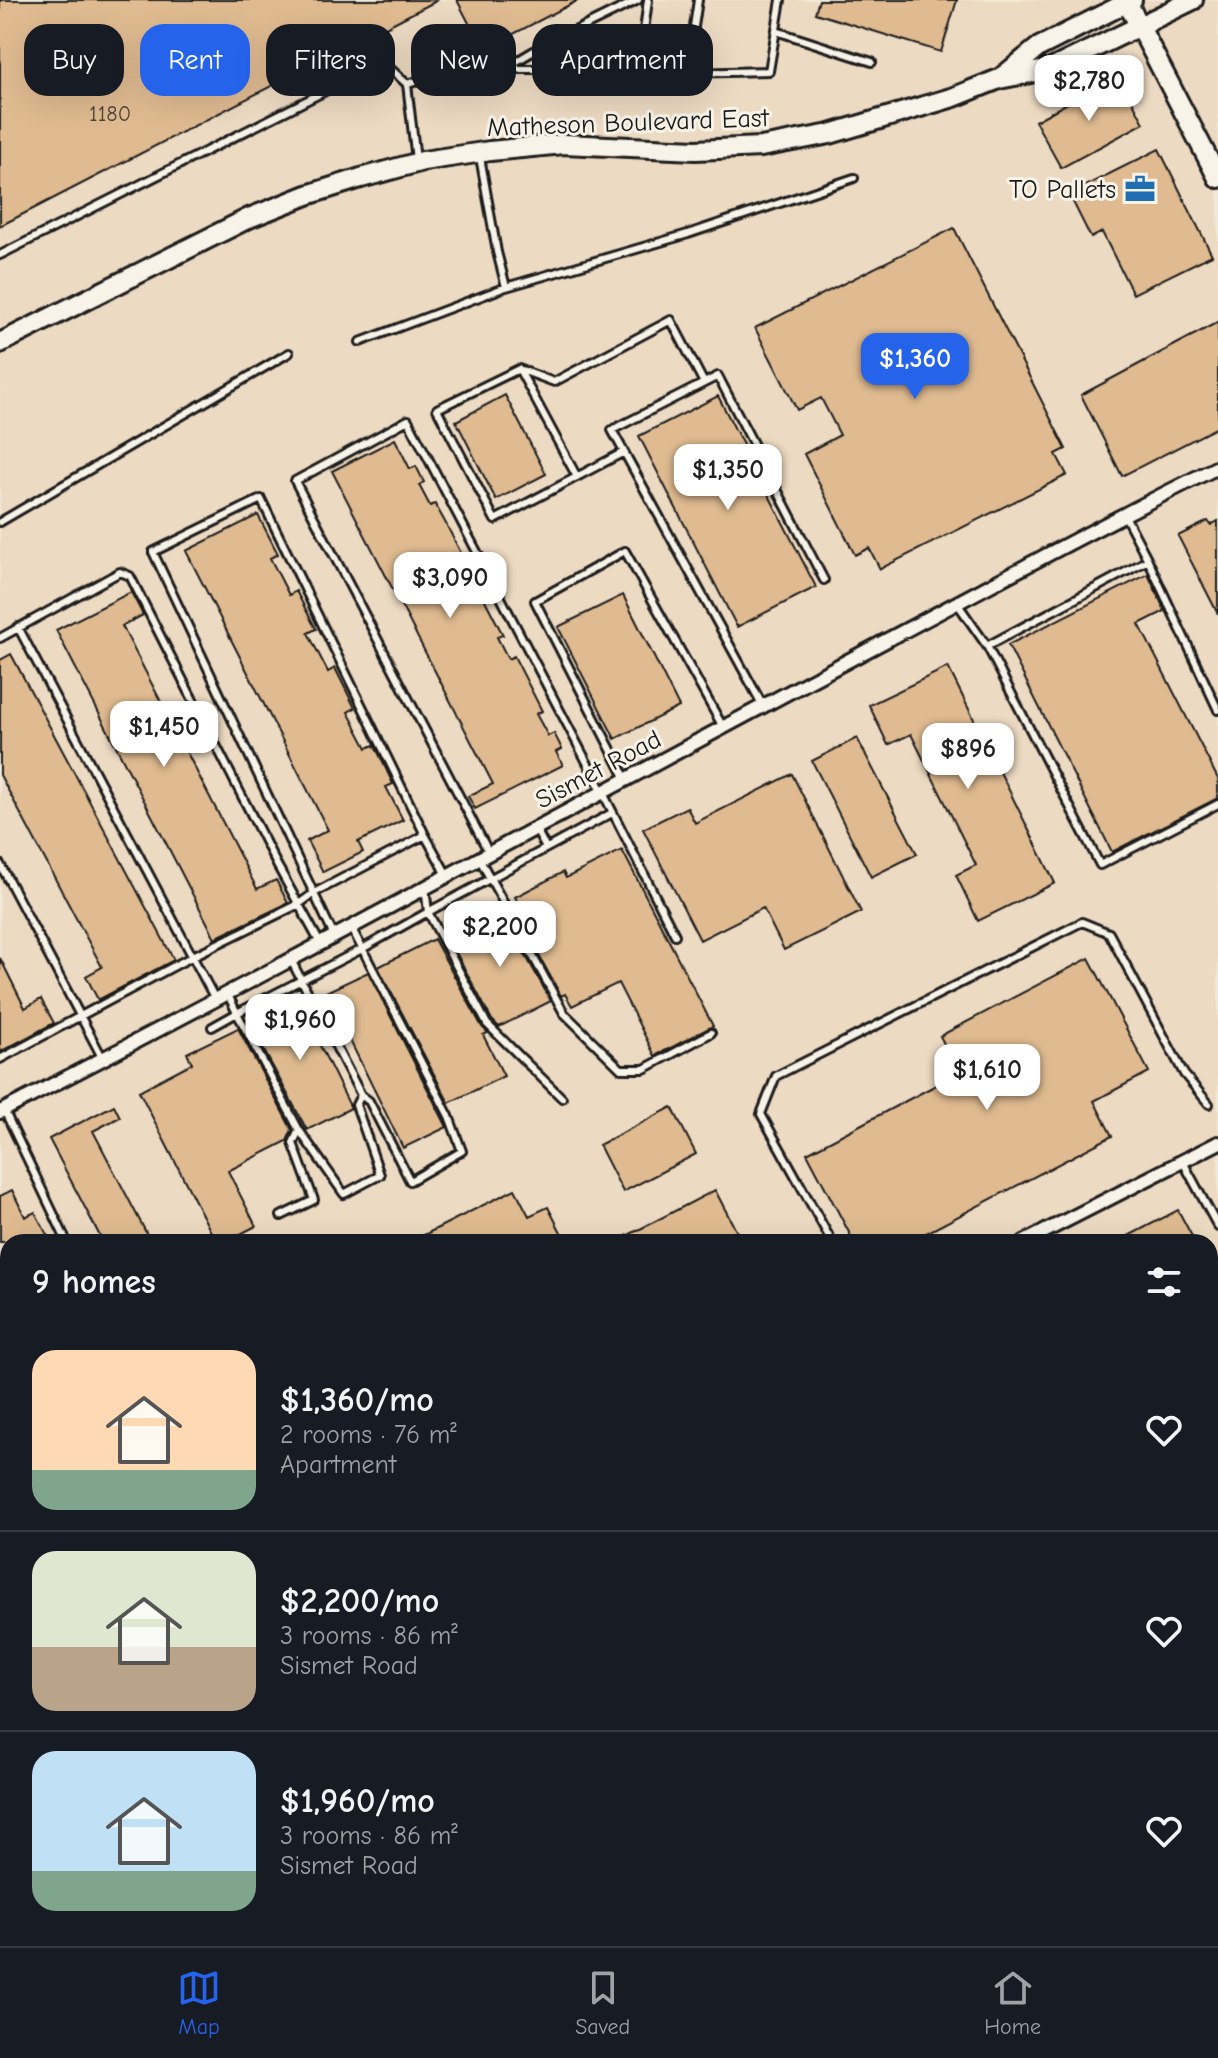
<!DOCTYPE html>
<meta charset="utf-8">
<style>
:root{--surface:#171b24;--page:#20242c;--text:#f1f3f6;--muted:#9ea1a6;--line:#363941;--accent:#2563eb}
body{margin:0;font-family:"Comic Neue",sans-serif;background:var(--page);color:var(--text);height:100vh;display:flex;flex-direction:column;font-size:30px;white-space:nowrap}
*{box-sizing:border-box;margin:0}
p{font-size:26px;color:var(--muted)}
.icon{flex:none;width:44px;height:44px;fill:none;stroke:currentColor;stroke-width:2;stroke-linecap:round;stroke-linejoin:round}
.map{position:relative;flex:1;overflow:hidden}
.side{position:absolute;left:0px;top:1234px;width:1218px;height:712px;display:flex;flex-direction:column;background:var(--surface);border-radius:24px 24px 0 0;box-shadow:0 8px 32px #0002}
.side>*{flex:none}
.hud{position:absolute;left:24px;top:24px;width:800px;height:72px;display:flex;gap:16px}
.price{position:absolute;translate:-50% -68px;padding:0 18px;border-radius:16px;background:#fff;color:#222;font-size:26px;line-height:52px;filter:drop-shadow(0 2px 4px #0008)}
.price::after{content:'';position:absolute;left:50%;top:48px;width:24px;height:18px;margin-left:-12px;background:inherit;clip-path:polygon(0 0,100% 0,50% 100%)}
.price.active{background:var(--accent);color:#fff}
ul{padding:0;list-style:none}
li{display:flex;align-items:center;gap:24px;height:200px;padding:0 32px}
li+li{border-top:2px solid var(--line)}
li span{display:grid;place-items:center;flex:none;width:224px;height:160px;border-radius:24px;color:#555}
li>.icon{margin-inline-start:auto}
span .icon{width:96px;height:96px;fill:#fffc;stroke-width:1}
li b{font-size:34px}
h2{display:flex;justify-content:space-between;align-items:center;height:96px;padding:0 32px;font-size:34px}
.tag{padding:0 28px;border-radius:24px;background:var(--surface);box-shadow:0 8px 32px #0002;font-size:28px;line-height:72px}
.tag.active{background:var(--accent);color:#fff}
.menu{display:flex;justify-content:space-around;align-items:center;height:112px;border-top:2px solid var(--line);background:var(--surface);font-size:22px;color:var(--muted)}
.menu a{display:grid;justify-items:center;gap:4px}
.menu .active{color:var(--accent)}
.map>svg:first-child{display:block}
.built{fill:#eddac2}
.building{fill:#e0bb91;stroke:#1c1c1c;stroke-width:2}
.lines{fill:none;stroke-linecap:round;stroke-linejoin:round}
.lane-casing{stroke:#1c1c1c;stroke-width:12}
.street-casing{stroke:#1c1c1c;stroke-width:18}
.secondary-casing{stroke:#1c1c1c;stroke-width:24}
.lane{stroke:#f7f3e8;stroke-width:6}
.street{stroke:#f7f3e8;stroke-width:12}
.secondary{stroke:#f7f3e8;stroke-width:18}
.labels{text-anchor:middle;stroke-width:6;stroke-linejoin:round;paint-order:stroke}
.number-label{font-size:22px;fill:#4d4439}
.street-label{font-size:26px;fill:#1c1c1c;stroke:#f7f3e8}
.poi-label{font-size:26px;fill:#1c1c1c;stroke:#f7f3e8;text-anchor:end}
</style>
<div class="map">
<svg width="1218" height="1946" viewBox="0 0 1218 1946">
<rect width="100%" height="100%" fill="#f2e8d7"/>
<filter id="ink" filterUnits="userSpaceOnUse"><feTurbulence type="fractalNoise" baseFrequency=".0125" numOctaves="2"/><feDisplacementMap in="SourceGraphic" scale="16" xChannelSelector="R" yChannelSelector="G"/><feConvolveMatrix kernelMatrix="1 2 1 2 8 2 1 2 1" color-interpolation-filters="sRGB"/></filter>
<g filter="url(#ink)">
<path class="built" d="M0,0H1218V1852L1210,1856V1242H8V1938H1075L1080,1946H0Z
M1218,1910V1946H1141L1158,1938H1210V1914Z"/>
<path class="building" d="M0,0H438L0,226Z
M457,0H579L502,40L471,27Z
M819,0H957L941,52L815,13Z
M1121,80L1144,123L1061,168L1035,121L1102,84L1105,89Z
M1159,149L1212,255L1133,294L1102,232L1091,238L1069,194Z
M954,228L1066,449L1056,454L1067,475L880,569L869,548L855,555L804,454L840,435L821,398L797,410L755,328Z
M1218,322V427L1122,476L1081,395Z
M505,395L546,474L496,500L456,421Z
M718,396L816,587L737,627L639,436Z
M395,439L410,469L416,466L424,482L419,485L430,506L435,504L445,522L503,635L497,637L508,659L514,656L542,711L536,714L548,736L554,733L562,749L556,752L563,765L475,809L468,796L493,784L332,471Z
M258,515L278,554L270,558L289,595L296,591L316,629L308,633L328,672L335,668L355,708L348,712L367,748L374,745L379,754L393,784L386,787L403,820L358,842L363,852L323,872L307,841L328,830L186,551Z
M1208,521L1211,525L1218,521V614L1178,536Z
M1148,574L1165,611L1139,624L1218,779V798L1112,852L1008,645Z
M131,592L143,615L122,626L257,889L276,880L288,903L215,938L56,630Z
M623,595L679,707L615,739L558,627Z
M11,654L174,960L98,1000L86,976L102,967L0,775V660Z
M948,667L1055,883L978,921L956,875L976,865L911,734L888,745L869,705Z
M857,738L917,854L871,877L812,761Z
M792,774L861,912L784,950L763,908L700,940L643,829L687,807L695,823Z
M622,850L713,1026L655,1056L618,983L572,1006L565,994L561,996L518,917L524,914L515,897L563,872L566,878Z
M491,908L500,926L507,922L551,1001L499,1027L492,1020L454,949L468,942L459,924Z
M434,939L482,1027L488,1033L483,1035L504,1076L449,1103L378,967Z
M0,958L25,1008L41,999L54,1023L0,1052Z
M1089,958L1149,1072L1094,1101L1112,1136L909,1242H854L807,1153L959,1073L940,1036Z
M368,972L447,1127L403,1148L326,992Z
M295,995L351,1108L307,1130L247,1019Z
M238,1028L292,1130L287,1141L228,1171L256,1226L225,1242H216L139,1091L192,1063L187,1053Z
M114,1105L120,1117L93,1131L151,1242H103L49,1139Z
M672,1107L696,1154L623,1192L599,1145Z
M515,1189L529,1216L548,1207L566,1242H410Z
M12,1190L25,1217L35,1212L51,1242H0V1196Z
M715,1190L742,1242H615Z
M1178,1210L1195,1242H1117Z"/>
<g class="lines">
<g class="lane-casing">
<path id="lane" d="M698,0L687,73L769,71L781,0
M776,31L872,62
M507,67L532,52L638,0
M407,84L462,69H639L648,0
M0,255L383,62L407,84L416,160
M506,287L688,234L854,178
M360,342L506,287L497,252L480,157
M519,369L577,477
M624,452L495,520L437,409L519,369L554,382L671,320L704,383
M1124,514L1148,560L1218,710
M0,522L289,353
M957,603L987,646L1100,865L1218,804
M18,627L215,999
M0,638L120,572L130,576L277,865L320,943
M987,646L1148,560
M763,706L612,430L718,376L824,580
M626,779L535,601L625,551L723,727
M535,828L546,848
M489,853L295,481L408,420L602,791L675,935
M479,858L564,1013L621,1069H644L711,1033
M0,864L103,1059
M334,936L153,552L261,499L425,835L447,875
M291,960L361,1095L369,1101L410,1181L462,1151L449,1116L351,927
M212,1027L237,1013L228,995
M0,1059L193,956L299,904L314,893L425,835
M361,1095L356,1105L380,1175L344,1194L299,1130L237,1013L362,949L428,912L425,887
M562,1098L487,1024L428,912L612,813
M4,1110L67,1242
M1182,1160L1218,1227
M281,1216L314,1200L293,1143L299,1130
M832,1242L761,1114L776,1076L1082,922L1109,933L1184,1074L1209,1104
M0,1399L8,1394
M1210,1448L1218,1444
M1210,1486L1218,1482
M0,1494L8,1509
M0,1631L8,1624
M0,1664L8,1660
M1210,1771L1218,1788
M0,1816L8,1812
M725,1938L729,1946
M786,1938L790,1946
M1013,1938L1018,1946
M317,1946L326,1938
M971,1946L987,1938"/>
</g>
<g class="street-casing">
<path id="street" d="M0,1112C298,959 591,797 887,640C997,582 1106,522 1218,467
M1024,1242L1218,1143
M0,1874L8,1868
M1210,1888L1218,1885
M1087,1946L1103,1938"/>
</g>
<g class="secondary-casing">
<path id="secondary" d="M1127,2L1218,178
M1002,77L1039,47L1132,0
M0,343L249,218L307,195L361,178L423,161L490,151L564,144L696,150L761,147L830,134L954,97L999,79L1051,69L1193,0"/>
</g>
<use href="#lane" class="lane"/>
<use href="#street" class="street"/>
<use href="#secondary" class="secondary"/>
</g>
</g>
<defs>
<g id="office-bare" transform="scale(2.4)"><path d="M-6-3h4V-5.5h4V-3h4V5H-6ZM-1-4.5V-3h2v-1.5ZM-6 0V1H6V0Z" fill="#1f6fb2" stroke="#f7f3e8" stroke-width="2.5" paint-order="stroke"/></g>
</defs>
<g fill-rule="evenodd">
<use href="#office-bare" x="1140" y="189"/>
</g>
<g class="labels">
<g class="number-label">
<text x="110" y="121">1180</text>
</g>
<g class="street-label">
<text transform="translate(628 122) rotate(-2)" y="9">Matheson Boulevard East</text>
<text transform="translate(598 769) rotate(-28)" y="9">Sismet Road</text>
</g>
<g class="poi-label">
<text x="1116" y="198">TO Pallets</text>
</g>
</g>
</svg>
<b class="price" style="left:1089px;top:123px">$2,780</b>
<b class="price active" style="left:915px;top:401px">$1,360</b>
<b class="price" style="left:728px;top:512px">$1,350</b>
<b class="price" style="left:450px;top:620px">$3,090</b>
<b class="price" style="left:164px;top:769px">$1,450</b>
<b class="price" style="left:968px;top:791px">$896</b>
<b class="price" style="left:500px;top:969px">$2,200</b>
<b class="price" style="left:300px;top:1062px">$1,960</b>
<b class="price" style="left:987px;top:1112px">$1,610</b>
<div class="hud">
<a class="tag">Buy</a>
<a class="tag active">Rent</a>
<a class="tag">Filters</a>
<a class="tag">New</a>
<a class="tag">Apartment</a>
</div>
<section class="side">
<h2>9 homes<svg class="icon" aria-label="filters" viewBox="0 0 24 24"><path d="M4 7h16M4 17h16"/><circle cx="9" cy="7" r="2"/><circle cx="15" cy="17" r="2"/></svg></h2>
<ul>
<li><span style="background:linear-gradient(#ffd9b3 75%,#7fa58c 0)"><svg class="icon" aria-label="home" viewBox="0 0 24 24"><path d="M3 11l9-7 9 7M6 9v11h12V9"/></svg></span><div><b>$1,360/mo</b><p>2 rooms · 76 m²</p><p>Apartment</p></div><svg class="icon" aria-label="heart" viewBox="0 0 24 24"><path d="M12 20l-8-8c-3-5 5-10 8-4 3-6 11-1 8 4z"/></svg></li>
<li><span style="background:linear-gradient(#dfe7d0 60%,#b9a48a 0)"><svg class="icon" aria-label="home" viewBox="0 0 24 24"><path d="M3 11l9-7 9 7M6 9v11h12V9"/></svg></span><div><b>$2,200/mo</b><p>3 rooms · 86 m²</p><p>Sismet Road</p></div><svg class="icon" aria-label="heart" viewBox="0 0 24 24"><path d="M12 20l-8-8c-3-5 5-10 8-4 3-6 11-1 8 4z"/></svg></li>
<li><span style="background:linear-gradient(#bfe0f5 75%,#7fa58c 0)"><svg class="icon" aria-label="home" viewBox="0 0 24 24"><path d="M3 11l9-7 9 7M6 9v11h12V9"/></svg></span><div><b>$1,960/mo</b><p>3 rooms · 86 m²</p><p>Sismet Road</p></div><svg class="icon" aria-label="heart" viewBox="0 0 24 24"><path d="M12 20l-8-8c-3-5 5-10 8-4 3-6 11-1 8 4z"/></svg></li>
</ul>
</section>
</div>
<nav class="menu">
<a class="active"><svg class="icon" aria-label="map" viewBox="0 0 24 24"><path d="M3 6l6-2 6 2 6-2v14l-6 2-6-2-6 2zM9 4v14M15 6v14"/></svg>Map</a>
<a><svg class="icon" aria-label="saved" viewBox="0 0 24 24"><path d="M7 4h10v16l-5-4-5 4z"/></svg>Saved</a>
<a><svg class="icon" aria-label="home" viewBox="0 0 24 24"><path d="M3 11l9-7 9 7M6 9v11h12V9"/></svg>Home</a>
</nav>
